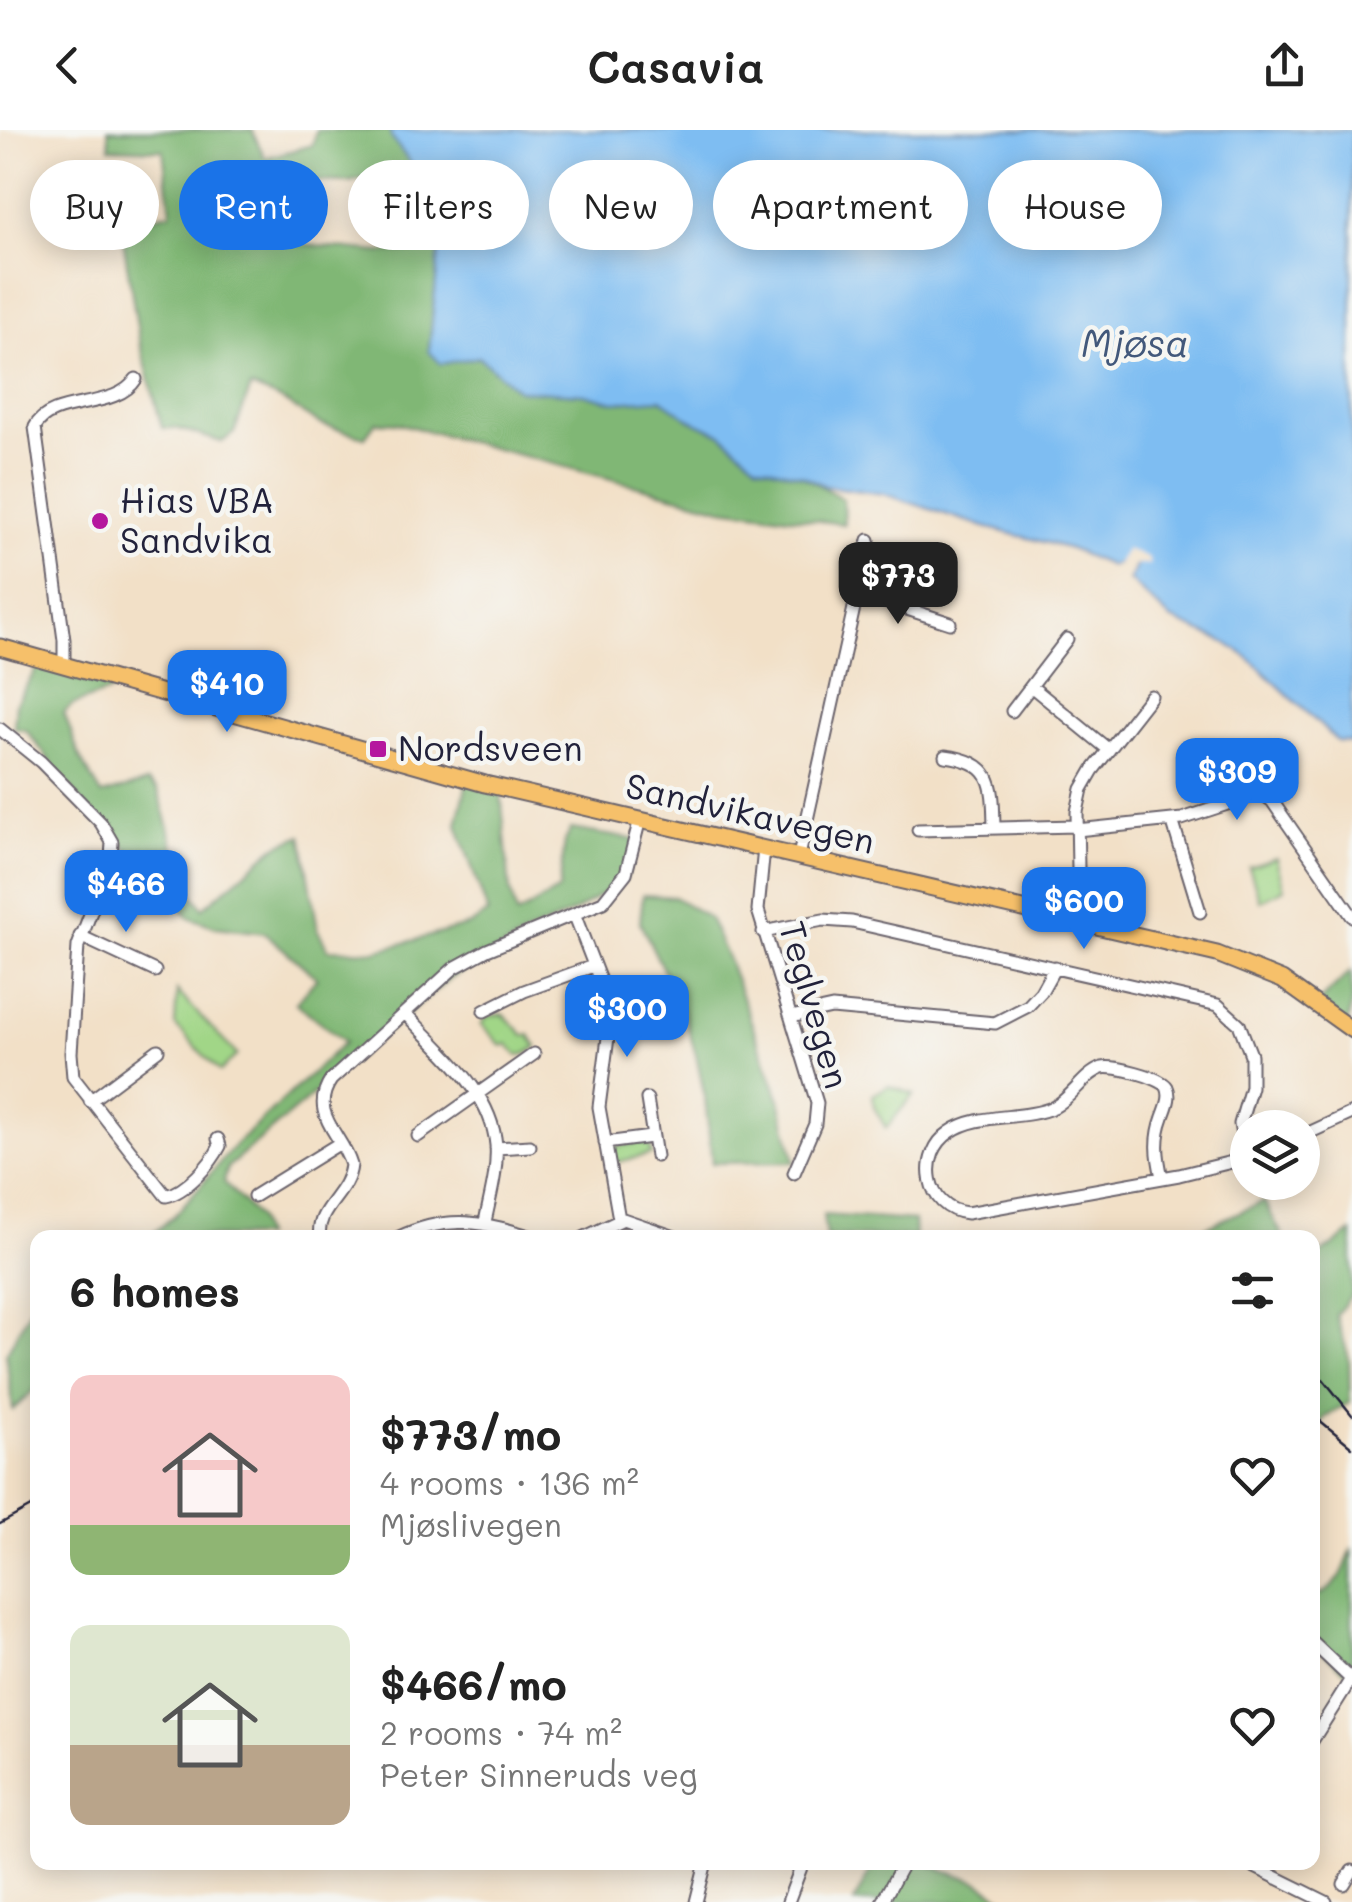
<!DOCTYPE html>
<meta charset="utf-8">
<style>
:root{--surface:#fff;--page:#f6f6f6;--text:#222;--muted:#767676;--accent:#1a73e8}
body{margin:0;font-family:Mali,sans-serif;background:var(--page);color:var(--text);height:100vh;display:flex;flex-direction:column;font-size:38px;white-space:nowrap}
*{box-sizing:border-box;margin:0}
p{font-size:32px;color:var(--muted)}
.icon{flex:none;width:55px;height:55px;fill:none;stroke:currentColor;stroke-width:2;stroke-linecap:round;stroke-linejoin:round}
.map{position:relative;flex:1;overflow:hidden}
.details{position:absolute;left:30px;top:1100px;width:1290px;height:640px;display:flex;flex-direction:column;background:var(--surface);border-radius:20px;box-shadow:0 5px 25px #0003}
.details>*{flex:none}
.hud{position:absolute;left:30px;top:30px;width:1292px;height:90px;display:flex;gap:20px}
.controls{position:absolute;left:1230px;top:980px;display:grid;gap:20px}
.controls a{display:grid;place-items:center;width:90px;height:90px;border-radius:50%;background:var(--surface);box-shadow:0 5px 25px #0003;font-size:50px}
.price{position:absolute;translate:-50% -85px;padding:0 22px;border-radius:20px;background:var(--accent);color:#fff;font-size:32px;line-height:65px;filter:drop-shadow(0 2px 5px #0008)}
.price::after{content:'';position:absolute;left:50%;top:60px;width:30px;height:22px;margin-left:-15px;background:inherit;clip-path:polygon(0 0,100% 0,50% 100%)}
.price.active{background:#222;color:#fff}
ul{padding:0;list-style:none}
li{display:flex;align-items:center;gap:30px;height:250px;padding:0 40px}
li span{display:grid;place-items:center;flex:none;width:280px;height:200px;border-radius:20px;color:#555}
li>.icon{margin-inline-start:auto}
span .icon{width:120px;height:120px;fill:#fffc;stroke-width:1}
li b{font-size:42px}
h2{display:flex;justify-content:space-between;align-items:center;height:120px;padding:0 40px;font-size:42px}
.chip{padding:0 35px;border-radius:45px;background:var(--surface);box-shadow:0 5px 25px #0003;font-size:35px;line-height:90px}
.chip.active{background:var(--accent);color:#fff}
header{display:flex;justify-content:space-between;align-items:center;height:130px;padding:0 40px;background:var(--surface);font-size:45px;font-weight:600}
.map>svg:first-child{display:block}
.green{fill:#a1d687;stroke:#627c61;stroke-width:2.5}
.forest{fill:#80b774;stroke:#516c58;stroke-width:2.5}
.water{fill:#7ebdf2;stroke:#507096;stroke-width:2.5}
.pier{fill:#f2e0c7}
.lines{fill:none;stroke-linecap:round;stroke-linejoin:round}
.minor-casing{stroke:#6b646c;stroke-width:15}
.major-casing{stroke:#6b646c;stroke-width:19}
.minor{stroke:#fff;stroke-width:11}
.major{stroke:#f6c06b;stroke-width:15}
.rail{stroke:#22223b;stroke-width:2.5}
.poi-dot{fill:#b5179e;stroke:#f6f6f2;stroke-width:4}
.labels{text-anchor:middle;stroke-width:9;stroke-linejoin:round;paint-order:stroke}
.poi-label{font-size:35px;fill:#22223b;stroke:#f6f6f2;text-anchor:start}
.street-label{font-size:35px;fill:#22223b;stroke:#f6f6f2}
.water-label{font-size:38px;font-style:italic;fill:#42587b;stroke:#f6f6f2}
</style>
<header><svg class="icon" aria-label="back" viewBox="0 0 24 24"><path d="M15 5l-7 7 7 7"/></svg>Casavia<svg class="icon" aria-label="share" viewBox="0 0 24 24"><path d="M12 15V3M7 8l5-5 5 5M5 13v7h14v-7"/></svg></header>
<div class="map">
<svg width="1352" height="1772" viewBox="0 0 1352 1772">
<rect width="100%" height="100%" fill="#f6f6f2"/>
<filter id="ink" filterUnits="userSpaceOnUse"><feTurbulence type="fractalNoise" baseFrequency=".01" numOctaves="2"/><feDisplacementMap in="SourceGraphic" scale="20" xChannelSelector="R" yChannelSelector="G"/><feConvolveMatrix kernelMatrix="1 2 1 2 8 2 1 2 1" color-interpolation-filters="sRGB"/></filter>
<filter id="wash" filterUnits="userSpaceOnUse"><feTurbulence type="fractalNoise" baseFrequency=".0048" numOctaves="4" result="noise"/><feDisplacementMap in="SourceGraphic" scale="40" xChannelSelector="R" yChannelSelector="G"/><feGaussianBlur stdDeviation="2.25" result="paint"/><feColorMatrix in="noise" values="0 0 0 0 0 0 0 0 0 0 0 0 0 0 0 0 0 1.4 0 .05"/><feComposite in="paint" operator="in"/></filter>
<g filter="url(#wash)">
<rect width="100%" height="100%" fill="#f2e0c7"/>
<path class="green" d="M1276,728L1284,759L1260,771L1249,737Z
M177,861L237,925L220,942L175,895Z
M503,884L525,906L530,905L537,917L526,924L518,925L508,914L502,916L481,894L488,886Z
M888,956L914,964L886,998L874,977L873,965Z
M641,1012L649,1015L652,1024L613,1033V1017Z"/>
<path class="forest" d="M108,0H252L265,28L313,15L316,0H390L391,7L415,37L349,52L299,51L292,61L277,112L379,122L418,121L434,93L440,112L429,221L479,227L518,260L584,264L614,272L661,268L691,290L722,304L757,334L804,346L843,369L844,394L722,378L397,293L376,292L365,307L320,294L280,269L251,257L234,303L222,312L176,298H162L139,209L121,96L171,82L163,20L110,18Z
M40,533L109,549L117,559L72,575L64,583L81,630L102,665L148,652L158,660L185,754L203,778L276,716L302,705L318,800L328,819L375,821L470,795L488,783L457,695L467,652L501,663L510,761L517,785L559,760L565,711L571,699L638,710L625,749L576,781L532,801L448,850L228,1037L224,1052L257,1087L263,1107H149L175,1085L236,1014L345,912L296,873L317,848L265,803L216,797L188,787L164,755L86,678L26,600L14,598L16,573Z
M643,765L674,767L709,788L729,832L780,970L795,1032L712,1033L705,968L696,925L682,879L640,792Z
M1351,841L1352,866L1347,898L1318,873Z
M1264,1071L1283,1107H1184Z
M823,1085L914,1091L915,1107H826Z
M1352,1102V1165L1336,1185L1349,1228L1350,1272L1324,1288L1314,1301L1313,1130Z
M31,1177L37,1181V1257L13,1280L6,1224Z
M1352,1417V1547L1313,1513V1466C1338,1461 1345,1440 1352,1417Z
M875,1732L923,1733L977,1751L1009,1772H854Z"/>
<path class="water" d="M390,0H1352V613L1337,611L1249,528L1225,512L1170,489L1129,450L1136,436L1126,430L1111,436L1067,418L985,397L884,364L825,356L804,346L757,334L722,304L691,290L661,269L614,272L584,264L518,260L479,227L441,234L429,221L440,111L422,66L421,47L391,7Z"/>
<path class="pier" d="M1126,419L1149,429V435H1136L1127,445L1129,438H1121L1117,433Z"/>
</g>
<g filter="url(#ink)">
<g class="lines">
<g class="minor-casing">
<path id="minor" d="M858,463L950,493
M64,535V510L35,297C51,266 116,281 136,249
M1032,557L1109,620
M1012,581L1067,509
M0,599L41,632L101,693L112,712L111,729L78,816L71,923L73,947L166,1066C186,1062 211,1034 220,1016L218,1009
M945,626C995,632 993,655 994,698
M1172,690L1200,782
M918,700L1076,696
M1077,700L1182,689L1261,663L1272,671L1352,786
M764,718L758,780L817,973L815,994L794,1043
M799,726L869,410
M575,786L604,861L610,892L599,977L619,1089
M1068,788L1078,739L1077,682L1082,659L1093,640L1151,566
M763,802L823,790L852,792L1218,875L1239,894L1251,925V957L1240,994L1246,1029
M80,806L155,841
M484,881L524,861L593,836
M405,883C440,921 491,960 496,1015C498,1040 490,1067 485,1092
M791,887L832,878L995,893L1028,876L1041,862L1055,837
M611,903L632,900L668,887
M647,969L656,1026
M90,971L158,920
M418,1006L534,924
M1302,1006L1352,983
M605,1013L651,1007
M496,1018L530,1016
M1162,1047C1157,1026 1155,1008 1163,987C1166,978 1172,967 1167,957C1161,947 1113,935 1102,938C1084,944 1072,968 1054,977C1023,991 979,982 950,1002C917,1024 925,1079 967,1083L1179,1045L1248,1028
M254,1066L340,1013
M320,1108C315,1078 348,1066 351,1035C342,1004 308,984 331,950L454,838L487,820L603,772L626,743L640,689
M397,1108C448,1083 484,1092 536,1108
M583,1108L623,1089L675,1107
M1312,1512L1352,1550
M1312,1611L1351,1549
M1245,1732L1326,1772
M1344,1754L1352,1741
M696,1772L706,1732
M788,1772L803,1732
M882,1772L904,1732"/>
</g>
<g class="major-casing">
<path id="major" d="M0,517L485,654L1217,824L1282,850L1352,900"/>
</g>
<use href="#minor" class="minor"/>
<use href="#major" class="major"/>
<path class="rail" d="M1323,1249L1352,1285
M1312,1284L1352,1317
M0,1394L38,1373"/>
</g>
</g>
<g class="poi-dot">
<circle cx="100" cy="391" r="10"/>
<rect x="368" y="609" width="20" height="20" rx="5"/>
</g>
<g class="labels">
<g class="poi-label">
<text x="120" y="383">Hias VBA<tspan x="120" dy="40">Sandvika</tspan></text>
<text x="398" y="631">Nordsveen</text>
</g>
<g class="street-label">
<text transform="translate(750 684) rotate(13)" y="12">Sandvikavegen</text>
<text transform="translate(814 875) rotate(74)" y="12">Teglvegen</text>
</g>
<g class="water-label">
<text x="1135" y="227">Mjøsa</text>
</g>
</g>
</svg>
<div class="controls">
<a><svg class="icon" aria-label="layers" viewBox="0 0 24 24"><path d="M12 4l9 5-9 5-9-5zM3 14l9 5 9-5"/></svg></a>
</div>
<b class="price active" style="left:898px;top:497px">$773</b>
<b class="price" style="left:227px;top:605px">$410</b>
<b class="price" style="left:1237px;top:693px">$309</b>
<b class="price" style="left:126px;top:805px">$466</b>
<b class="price" style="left:1084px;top:822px">$600</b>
<b class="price" style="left:627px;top:930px">$300</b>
<div class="hud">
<a class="chip">Buy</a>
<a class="chip active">Rent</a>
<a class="chip">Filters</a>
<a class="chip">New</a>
<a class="chip">Apartment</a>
<a class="chip">House</a>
</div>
<section class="details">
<h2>6 homes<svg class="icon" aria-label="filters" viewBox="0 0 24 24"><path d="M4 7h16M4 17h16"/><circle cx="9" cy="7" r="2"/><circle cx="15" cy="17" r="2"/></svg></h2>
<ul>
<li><span style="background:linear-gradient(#f6c9c9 75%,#8fb573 0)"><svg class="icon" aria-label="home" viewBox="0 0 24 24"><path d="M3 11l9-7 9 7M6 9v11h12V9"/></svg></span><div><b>$773/mo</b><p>4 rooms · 136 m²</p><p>Mjøslivegen</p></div><svg class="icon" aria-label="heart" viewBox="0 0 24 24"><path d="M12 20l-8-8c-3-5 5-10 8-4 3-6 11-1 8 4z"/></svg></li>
<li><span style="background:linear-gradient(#dfe7d0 60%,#b9a48a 0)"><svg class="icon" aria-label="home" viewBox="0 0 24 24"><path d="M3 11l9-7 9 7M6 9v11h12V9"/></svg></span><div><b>$466/mo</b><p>2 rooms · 74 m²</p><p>Peter Sinneruds veg</p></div><svg class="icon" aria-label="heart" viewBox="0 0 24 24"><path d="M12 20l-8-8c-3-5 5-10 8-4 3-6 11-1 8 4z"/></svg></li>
</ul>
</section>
</div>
